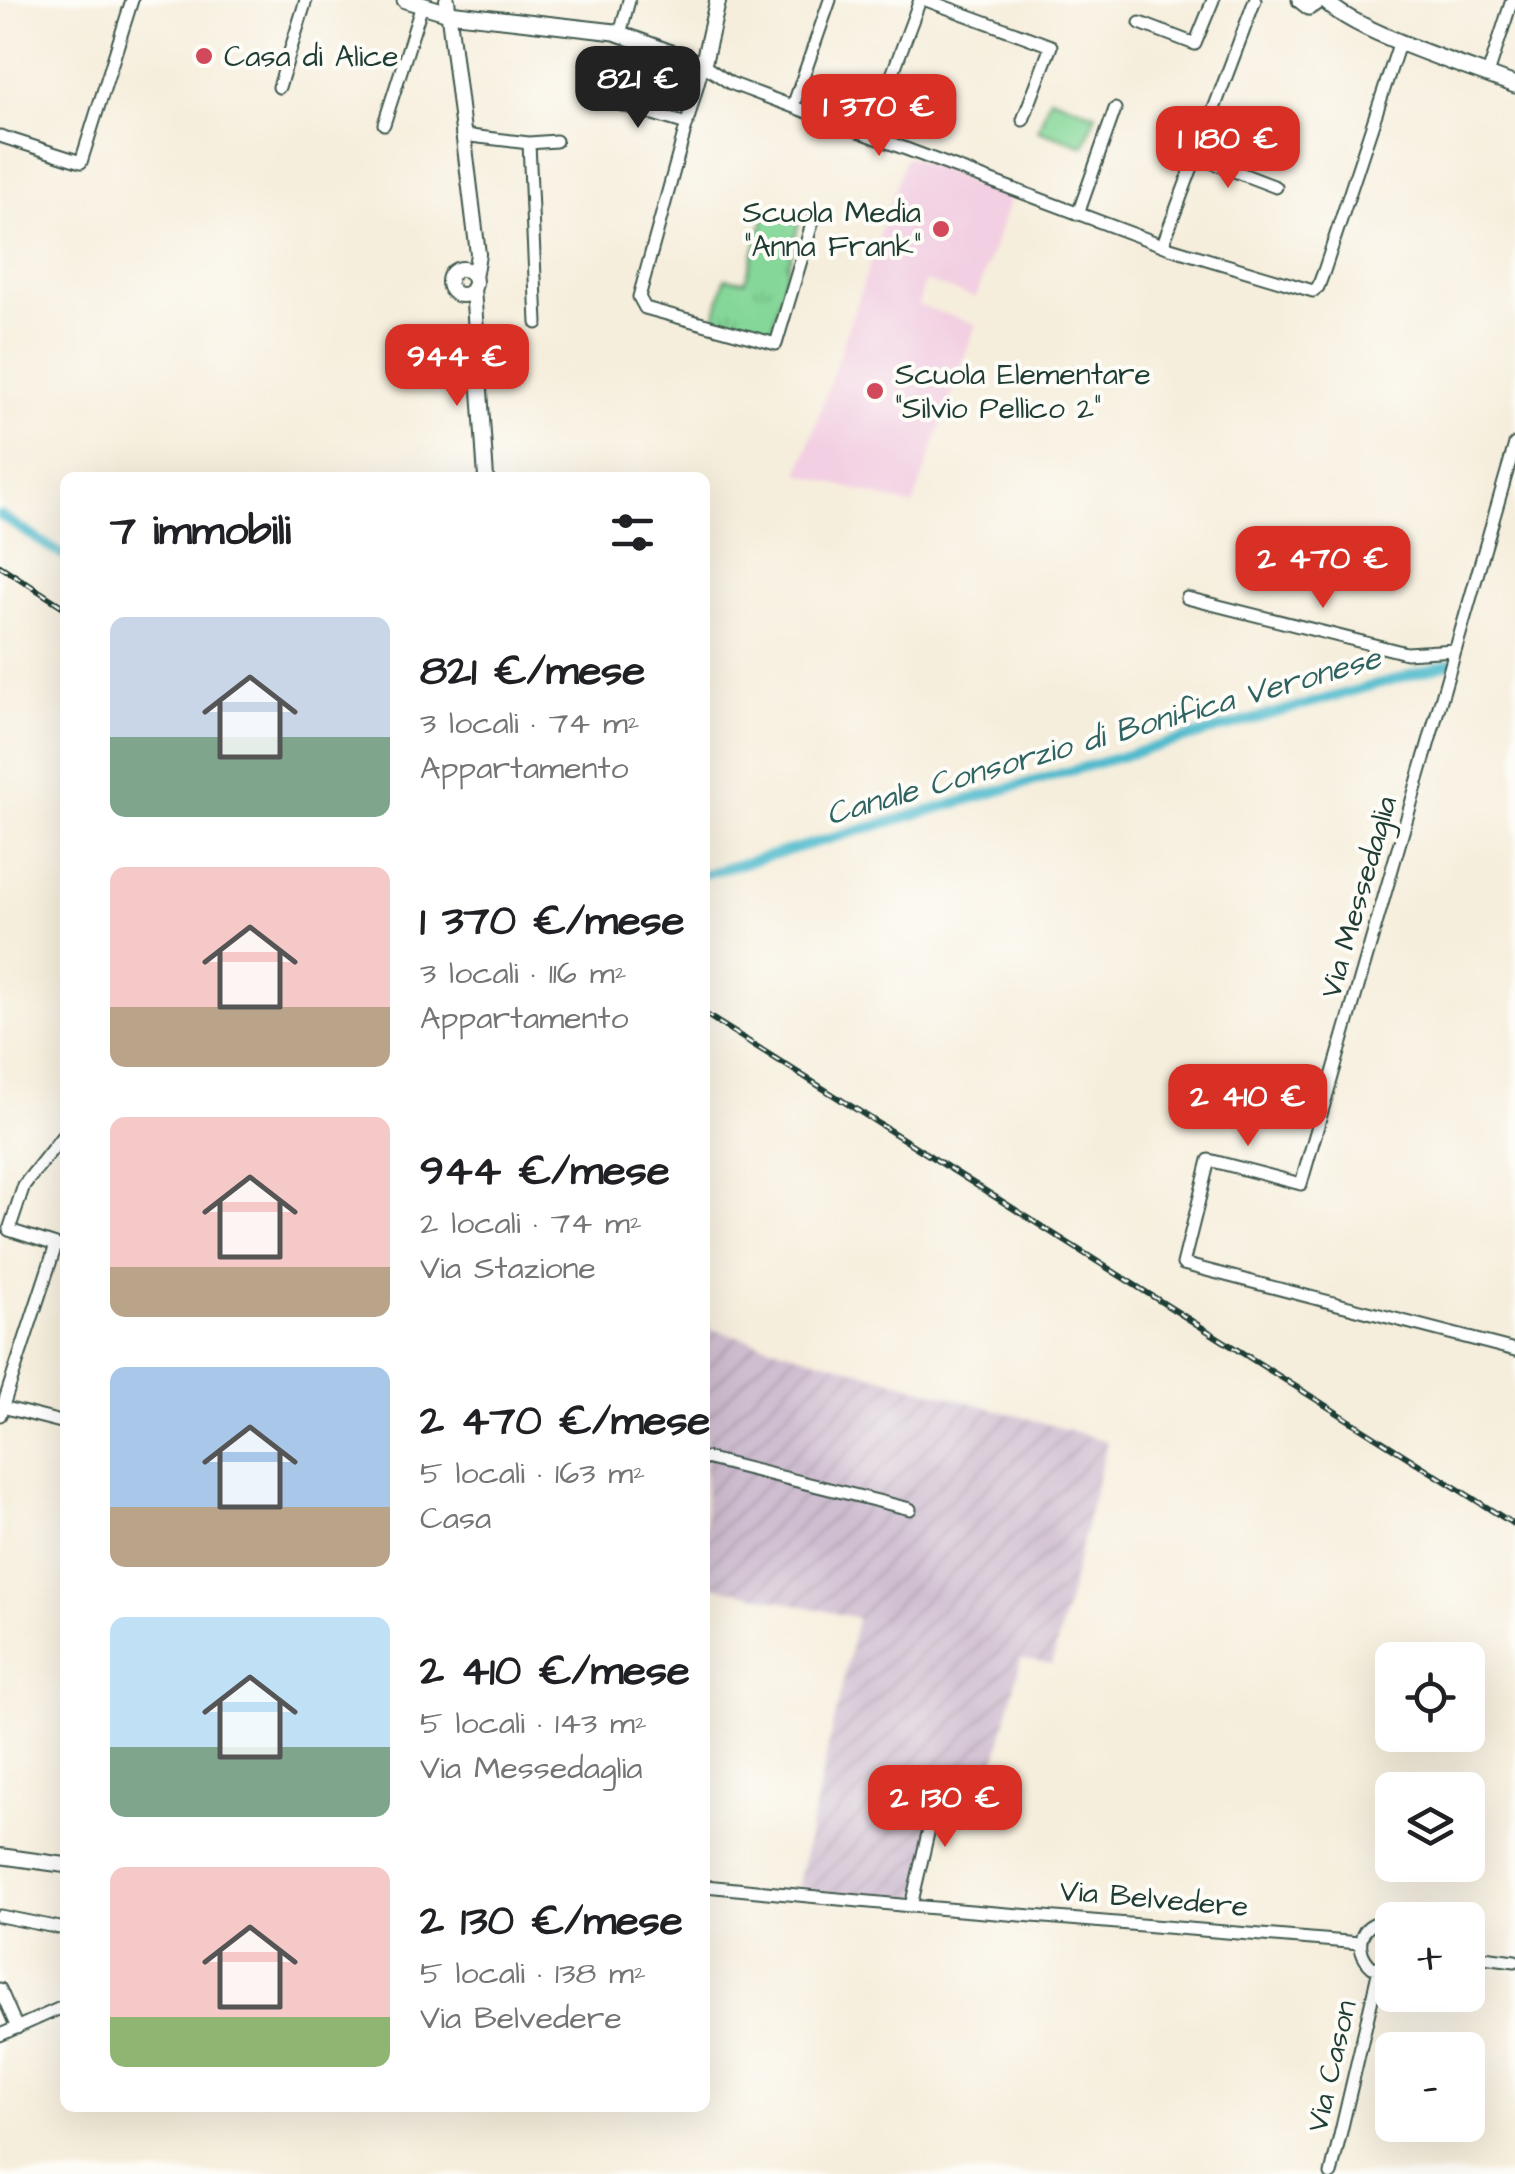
<!DOCTYPE html>
<html lang="it">
<meta charset="utf-8">
<style>
:root{--surface:#fff;--page:#f6f6f6;--text:#202124;--muted:#757577;--accent:#d93025}
body{margin:0;font-family:"Architects Daughter",sans-serif;background:var(--page);color:var(--text);height:100vh;display:flex;flex-direction:column;font-size:38px;white-space:nowrap}
*{box-sizing:border-box;margin:0}
p{font-size:32px;color:var(--muted)}
.icon{flex:none;width:55px;height:55px;fill:none;stroke:currentColor;stroke-width:2;stroke-linecap:round;stroke-linejoin:round}
.map{position:relative;flex:1;overflow:hidden}
.drawer{position:absolute;left:60px;top:472px;width:650px;height:1640px;display:flex;flex-direction:column;background:var(--surface);border-radius:15px;box-shadow:0 10px 40px #0002}
.drawer>*{flex:none}
.buttons{position:absolute;left:1375px;top:1642px;display:grid;gap:20px}
.buttons a{display:grid;place-items:center;width:110px;height:110px;border-radius:15px;background:var(--surface);box-shadow:0 10px 40px #0002;font-size:50px}
.price{position:absolute;translate:-50% -85px;padding:0 22px;border-radius:20px;background:var(--accent);color:#fff;font-size:32px;line-height:65px;filter:drop-shadow(0 2px 5px #0008)}
.price::after{content:'';position:absolute;left:50%;top:60px;width:30px;height:22px;margin-left:-15px;background:inherit;clip-path:polygon(0 0,100% 0,50% 100%)}
.price.on{background:#222;color:#fff}
ul{padding:0;list-style:none}
li{display:flex;align-items:center;gap:30px;height:250px;padding:0 50px}
li span{display:grid;place-items:center;flex:none;width:280px;height:200px;border-radius:15px;color:#555}
li>.icon{margin-inline-start:auto}
span .icon{width:120px;height:120px;fill:#fffc;stroke-width:1}
li b{font-size:42px}
h2{display:flex;justify-content:space-between;align-items:center;height:120px;padding:0 50px;font-size:42px}
.map>svg:first-child{display:block}
.built{fill:#f2cfe2}
.industrial{fill:url(#industrial-furrows)}
.park{fill:url(#park-tufts);stroke:#528a66;stroke-width:2.5}
.lines{fill:none;stroke-linecap:round;stroke-linejoin:round}
.canal{stroke:#51bbcd;stroke-width:10}
.minor-casing{stroke:#3f584d;stroke-width:15}
.tertiary-casing{stroke:#3f584d;stroke-width:18}
.secondary-casing{stroke:#3f584d;stroke-width:19}
.minor{stroke:#fff;stroke-width:11}
.tertiary{stroke:#fff;stroke-width:14}
.secondary{stroke:#fff;stroke-width:15}
.rail-casing{stroke:#1f3d34;stroke-width:6}
.rail{stroke:#fdfcf7;stroke-width:2.5;stroke-dasharray:8;stroke-linecap:butt}
.poi-dot{fill:#d1495b;stroke:#fdfcf7;stroke-width:4}
.labels{text-anchor:middle;stroke-width:8;stroke-linejoin:round;paint-order:stroke}
.poi-label{font-size:30px;fill:#1f3d34;stroke:#fdfcf7;text-anchor:start}
.street-label{font-size:30px;fill:#1f3d34;stroke:#fdfcf7}
.water-label{font-size:32px;font-style:italic;fill:#2e6362;stroke:#fdfcf7}
</style>
<div class="map">
<svg width="1515" height="2174" viewBox="0 0 1515 2174">
<defs>
<pattern id="industrial-furrows" width="10" height="10" patternUnits="userSpaceOnUse" patternTransform="scale(2.5)"><rect width="10" height="10" fill="#cfbdd0"/><path d="M-1 1l2-2M0 10L10 0M9 11l2-2" fill="none" stroke="#b1a3b3"/></pattern>
<pattern id="park-tufts" width="24" height="20" patternUnits="userSpaceOnUse" patternTransform="scale(2.5)"><rect width="24" height="20" fill="#85d799"/><path d="M3 7l-1-3M5 7V3M7 7l1-3M15 17l-1-3M17 17v-4M19 17l1-3" fill="none" stroke="#72b984"/></pattern>
</defs>
<rect width="100%" height="100%" fill="#fdfcf7"/>
<filter id="ink" filterUnits="userSpaceOnUse"><feTurbulence type="fractalNoise" baseFrequency=".01" numOctaves="2"/><feDisplacementMap in="SourceGraphic" scale="20" xChannelSelector="R" yChannelSelector="G"/><feConvolveMatrix kernelMatrix="1 2 1 2 8 2 1 2 1" color-interpolation-filters="sRGB"/></filter>
<filter id="wash" filterUnits="userSpaceOnUse"><feTurbulence type="fractalNoise" baseFrequency=".0048" numOctaves="4" result="noise"/><feDisplacementMap in="SourceGraphic" scale="40" xChannelSelector="R" yChannelSelector="G"/><feGaussianBlur stdDeviation="2.25" result="paint"/><feColorMatrix in="noise" values="0 0 0 0 0 0 0 0 0 0 0 0 0 0 0 0 0 1.4 0 .05"/><feComposite in="paint" operator="in"/></filter>
<g filter="url(#wash)">
<rect width="100%" height="100%" fill="#f6eedc"/>
<path class="built" d="M906,156L1011,197L976,298L925,281L918,305L976,324L913,506L799,474Z"/>
<path class="industrial" d="M705,1327L1107,1441L1052,1664L1021,1659L986,1800L943,1791L916,1904L797,1888L857,1618L705,1584Z"/>
<path class="park" d="M1050,97L1096,114L1084,146L1038,130Z
M766,212L799,223L771,333L715,318L725,278L745,281Z"/>
<g class="lines">
<path class="canal" d="M0,515L65,557
M705,874L1456,662"/>
</g>
</g>
<g filter="url(#ink)">
<g class="lines">
<g class="minor-casing">
<path id="minor" d="M926,0L1051,46L1023,120
M1140,23L1195,44L1213,0
M620,34L629,0
M1488,74L1512,0
M279,87L306,0
M602,99L687,124
M793,106L830,0
M384,124L422,5
M870,134L920,0
M462,135L529,143L537,323
M0,136L81,162L132,0
M529,143L556,141
M1195,156L1276,187
M1078,214L1115,109
M814,217L776,344L645,308L639,297L703,65L730,83L1170,248L1313,291L1318,287L1324,271L1400,41
M1163,244L1255,0
M1515,444L1301,1184L1209,1160L1183,1264L1515,1350
M1187,598L1406,653L1455,650
M2,1407L65,1423
M0,1415L56,1245L9,1230L24,1185L65,1133
M705,1458L910,1509
M705,1886L911,1906L1360,1943
M911,1906L939,1786L980,1795
M0,1916L65,1929
M1392,1922C1362,1917 1350,1947 1372,1967L1392,1968
M1468,1955L1515,1961
M0,1989L17,2028
M0,2035L65,2006
M1331,2174L1379,1969"/>
</g>
<g class="tertiary-casing">
<path id="tertiary" d="M447,0L478,254L474,278
M449 282a13 13 0 1 1 26 0a13 13 0 1 1-26 0Z
M473,288L486,478
M0,1856L65,1865"/>
</g>
<g class="secondary-casing">
<path id="secondary" d="M405,0L449,13L615,32L703,65L718,0
M1300,0L1309,7L1321,0
M1325,0C1349,30 1474,69 1515,85"/>
</g>
<use href="#minor" class="minor"/>
<use href="#tertiary" class="tertiary"/>
<use href="#secondary" class="secondary"/>
<g class="rail-casing">
<path id="rail" d="M0,566L65,608
M705,1014L1515,1525"/>
</g>
<use href="#rail" class="rail"/>
</g>
</g>
<g class="poi-dot">
<circle cx="204" cy="56" r="10"/>
<circle cx="941" cy="229" r="10"/>
<circle cx="875" cy="391" r="10"/>
</g>
<g class="labels">
<g class="poi-label">
<text x="224" y="66">Casa di Alice</text>
<text x="921" y="222" text-anchor="end">Scuola Media<tspan x="921" dy="34">"Anna Frank"</tspan></text>
<text x="895" y="384">Scuola Elementare<tspan x="895" dy="34">"Silvio Pellico 2"</tspan></text>
</g>
<g class="street-label">
<text transform="translate(1358 897) rotate(-74)" y="10">Via Messedaglia</text>
<text transform="translate(1154 1898) rotate(5)" y="10">Via Belvedere</text>
<text transform="translate(1331 2066) rotate(-77)" y="10">Via Cason</text>
</g>
<g class="water-label">
<text transform="translate(1103 735) rotate(-16)" y="11">Canale Consorzio di Bonifica Veronese</text>
</g>
</g>
</svg>
<div class="buttons">
<a><svg class="icon" aria-label="locate" viewBox="0 0 24 24"><circle cx="12" cy="12" r="6"/><path d="M12 2v4M12 18v4M2 12h4M18 12h4"/></svg></a>
<a><svg class="icon" aria-label="layers" viewBox="0 0 24 24"><path d="M12 4l9 5-9 5-9-5zM3 14l9 5 9-5"/></svg></a>
<a>+</a>
<a>−</a>
</div>
<b class="price on" style="left:638px;top:131px">821 €</b>
<b class="price" style="left:879px;top:159px">1 370 €</b>
<b class="price" style="left:1228px;top:191px">1 180 €</b>
<b class="price" style="left:457px;top:409px">944 €</b>
<b class="price" style="left:1323px;top:611px">2 470 €</b>
<b class="price" style="left:1248px;top:1149px">2 410 €</b>
<b class="price" style="left:945px;top:1850px">2 130 €</b>
<section class="drawer">
<h2>7 immobili<svg class="icon" aria-label="filters" viewBox="0 0 24 24"><path d="M4 7h16M4 17h16"/><circle cx="9" cy="7" r="2"/><circle cx="15" cy="17" r="2"/></svg></h2>
<ul>
<li><span style="background:linear-gradient(#c9d6e8 60%,#7fa58c 0)"><svg class="icon" aria-label="home" viewBox="0 0 24 24"><path d="M3 11l9-7 9 7M6 9v11h12V9"/></svg></span><div><b>821 €/mese</b><p>3 locali · 74 m²</p><p>Appartamento</p></div></li>
<li><span style="background:linear-gradient(#f6c9c9 70%,#b9a48a 0)"><svg class="icon" aria-label="home" viewBox="0 0 24 24"><path d="M3 11l9-7 9 7M6 9v11h12V9"/></svg></span><div><b>1 370 €/mese</b><p>3 locali · 116 m²</p><p>Appartamento</p></div></li>
<li><span style="background:linear-gradient(#f6c9c9 75%,#b9a48a 0)"><svg class="icon" aria-label="home" viewBox="0 0 24 24"><path d="M3 11l9-7 9 7M6 9v11h12V9"/></svg></span><div><b>944 €/mese</b><p>2 locali · 74 m²</p><p>Via Stazione</p></div></li>
<li><span style="background:linear-gradient(#a9c7e8 70%,#b9a48a 0)"><svg class="icon" aria-label="home" viewBox="0 0 24 24"><path d="M3 11l9-7 9 7M6 9v11h12V9"/></svg></span><div><b>2 470 €/mese</b><p>5 locali · 163 m²</p><p>Casa</p></div></li>
<li><span style="background:linear-gradient(#bfe0f5 65%,#7fa58c 0)"><svg class="icon" aria-label="home" viewBox="0 0 24 24"><path d="M3 11l9-7 9 7M6 9v11h12V9"/></svg></span><div><b>2 410 €/mese</b><p>5 locali · 143 m²</p><p>Via Messedaglia</p></div></li>
<li><span style="background:linear-gradient(#f6c9c9 75%,#8fb573 0)"><svg class="icon" aria-label="home" viewBox="0 0 24 24"><path d="M3 11l9-7 9 7M6 9v11h12V9"/></svg></span><div><b>2 130 €/mese</b><p>5 locali · 138 m²</p><p>Via Belvedere</p></div></li>
</ul>
</section>
</div>
